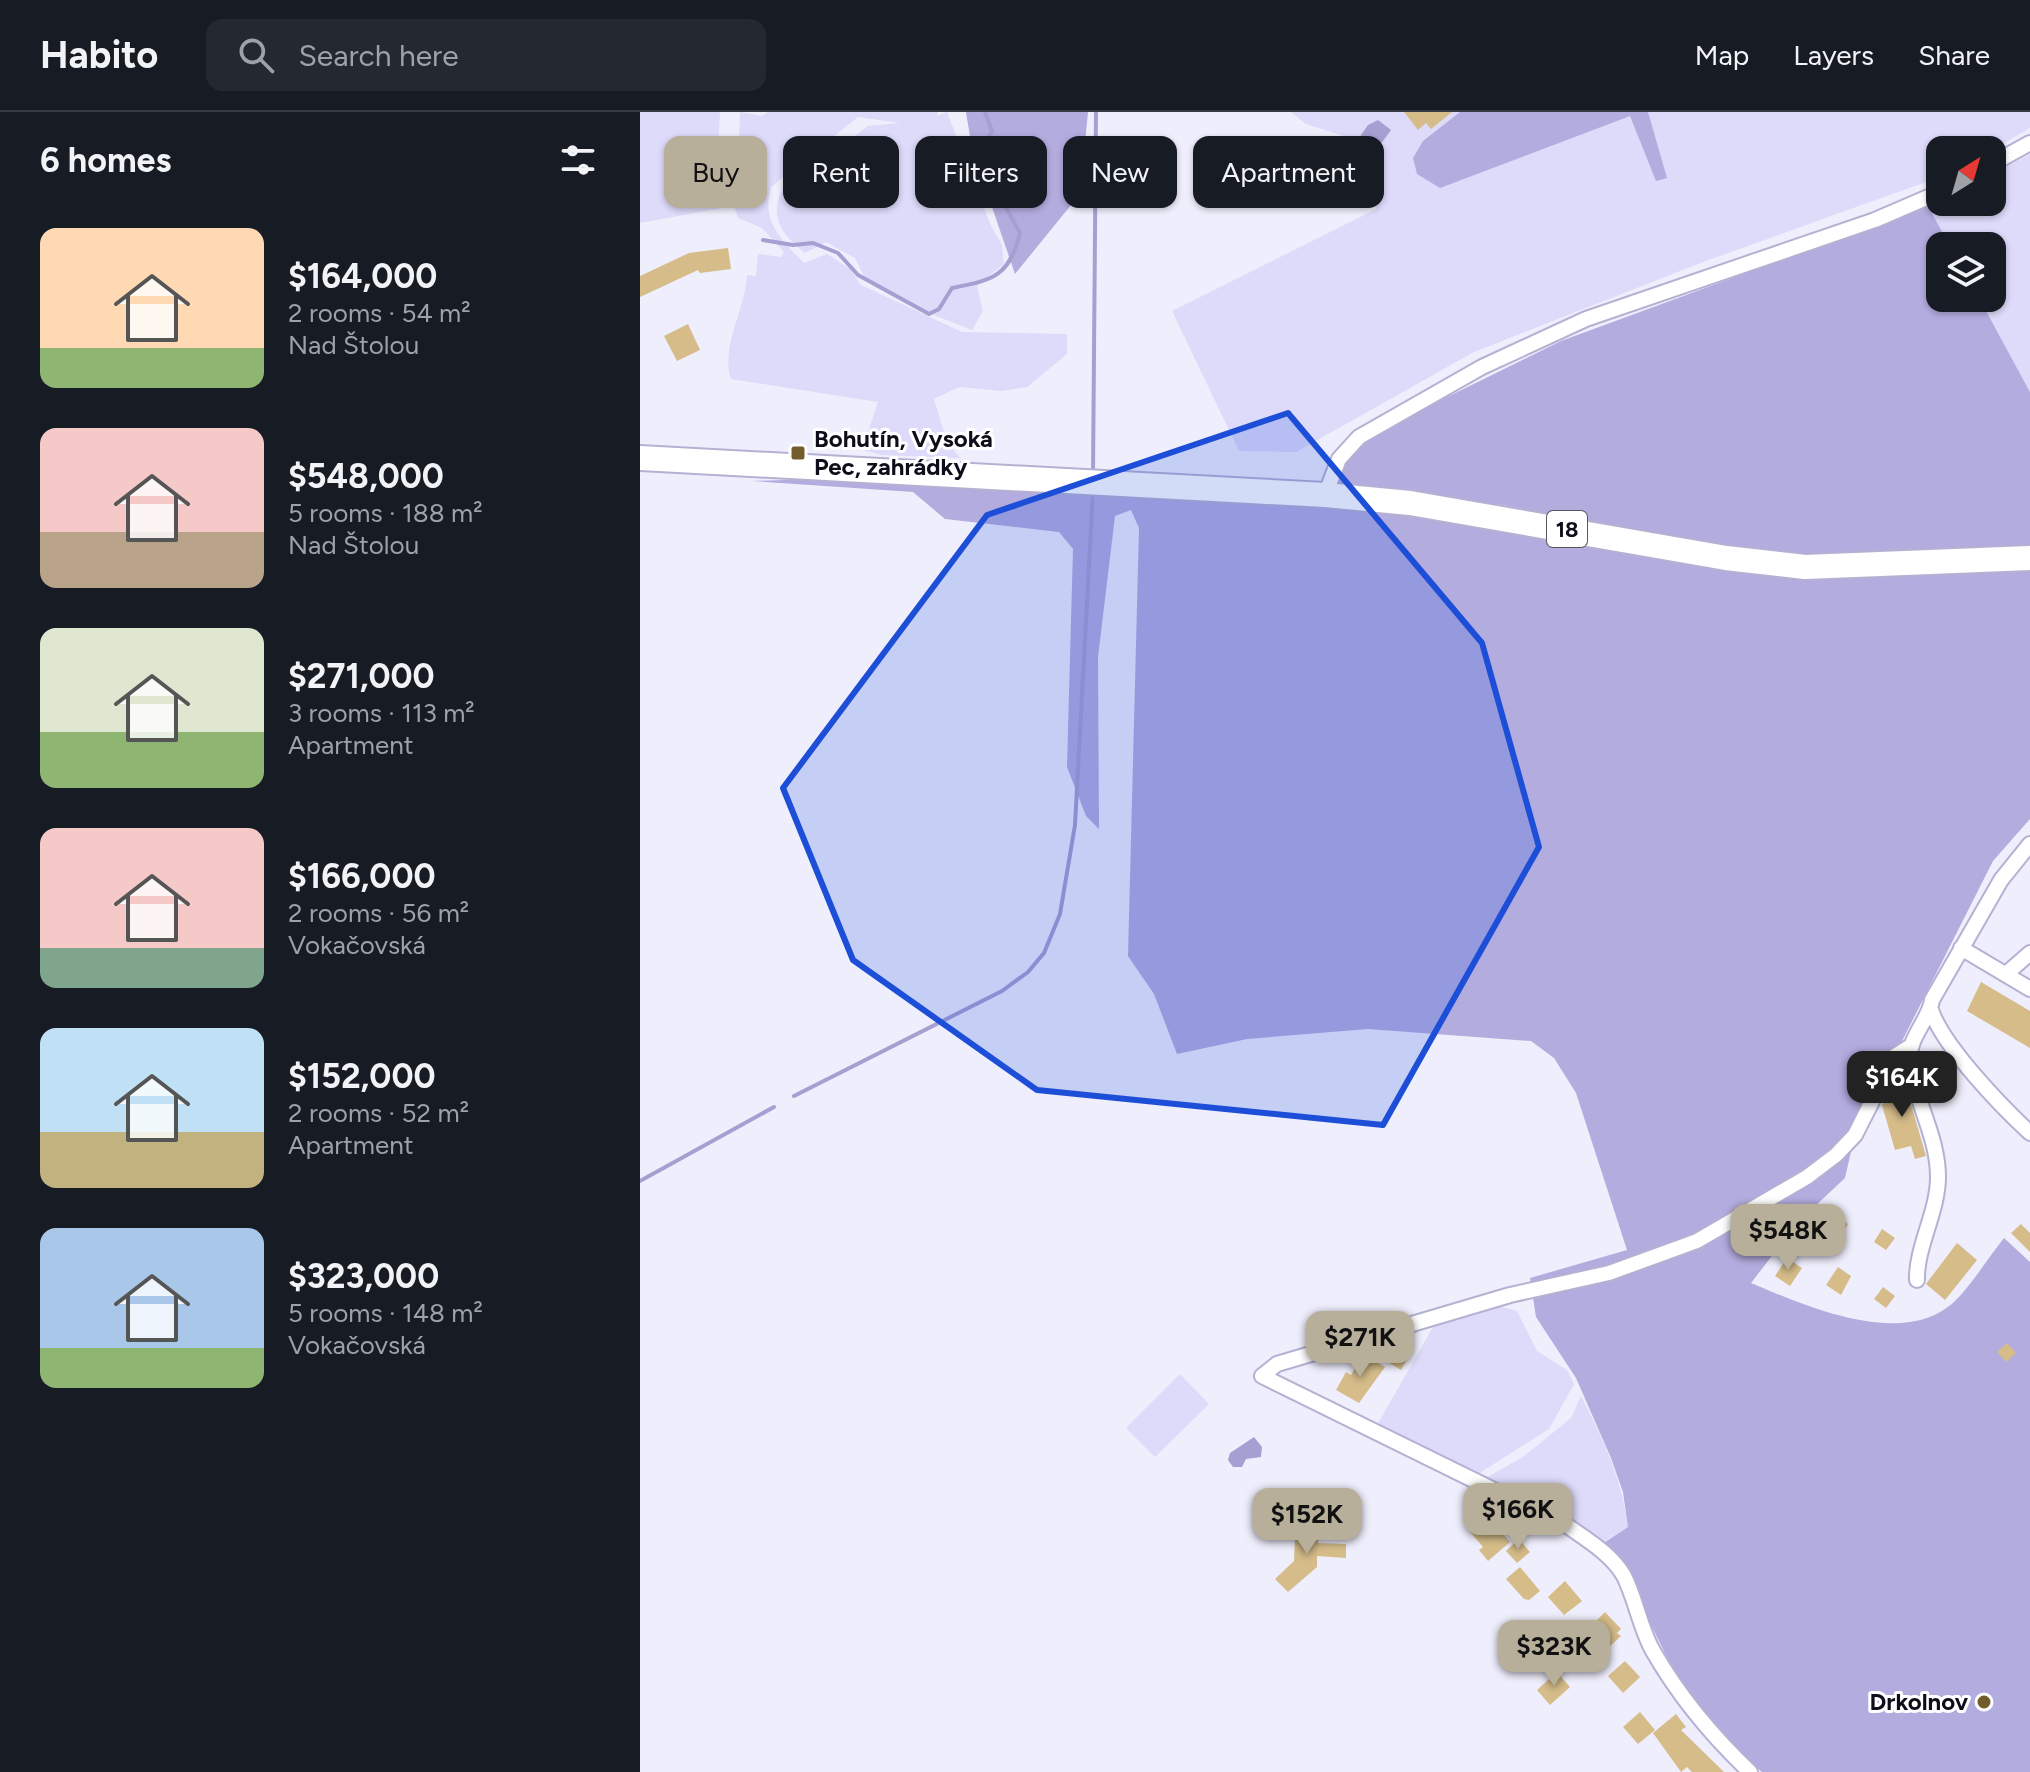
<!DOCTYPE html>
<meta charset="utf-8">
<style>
:root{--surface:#171b24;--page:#242831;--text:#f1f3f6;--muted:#9ea1a6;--line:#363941;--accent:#b8af9b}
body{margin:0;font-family:Figtree,sans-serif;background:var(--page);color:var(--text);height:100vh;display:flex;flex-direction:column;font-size:30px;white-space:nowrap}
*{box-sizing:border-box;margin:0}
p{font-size:26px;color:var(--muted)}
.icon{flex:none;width:44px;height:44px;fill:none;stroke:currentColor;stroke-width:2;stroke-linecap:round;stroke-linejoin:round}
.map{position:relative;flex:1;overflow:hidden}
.side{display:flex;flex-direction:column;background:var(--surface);width:640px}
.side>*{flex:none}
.hud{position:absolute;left:24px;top:24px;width:760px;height:72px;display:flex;gap:16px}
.needle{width:52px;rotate:37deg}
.controls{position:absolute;left:1286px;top:24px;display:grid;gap:16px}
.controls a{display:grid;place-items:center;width:80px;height:80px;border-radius:16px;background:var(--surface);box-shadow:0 2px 6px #0004;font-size:40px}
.price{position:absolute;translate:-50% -68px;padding:0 18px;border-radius:16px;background:var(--accent);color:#111;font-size:26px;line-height:52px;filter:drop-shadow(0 2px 4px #0008)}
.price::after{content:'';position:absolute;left:50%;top:48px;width:24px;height:18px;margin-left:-12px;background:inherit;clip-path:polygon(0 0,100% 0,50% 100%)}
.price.selected{background:#222;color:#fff}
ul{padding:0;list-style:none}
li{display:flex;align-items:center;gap:24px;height:200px;padding:0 40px}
li span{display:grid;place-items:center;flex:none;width:224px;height:160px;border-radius:16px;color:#555}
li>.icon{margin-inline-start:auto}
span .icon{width:96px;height:96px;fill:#fffc;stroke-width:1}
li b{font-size:34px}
h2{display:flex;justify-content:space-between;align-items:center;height:96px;padding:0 40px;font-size:34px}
.chip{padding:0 28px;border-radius:16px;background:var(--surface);box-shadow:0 2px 6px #0004;font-size:28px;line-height:72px}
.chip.selected{background:var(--accent);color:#111}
header{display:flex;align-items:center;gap:48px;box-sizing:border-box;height:112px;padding:0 40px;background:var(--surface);border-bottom:2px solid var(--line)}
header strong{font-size:38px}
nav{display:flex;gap:44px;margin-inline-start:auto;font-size:28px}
.search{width:560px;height:72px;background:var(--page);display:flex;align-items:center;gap:20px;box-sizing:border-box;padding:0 28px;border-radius:16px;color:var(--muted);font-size:30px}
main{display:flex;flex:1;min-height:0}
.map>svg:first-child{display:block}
.green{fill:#dddafa}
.forest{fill:#b3acdf}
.water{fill:#a69fd2}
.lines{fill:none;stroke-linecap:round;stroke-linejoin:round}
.stream{stroke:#a69fd2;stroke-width:4}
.building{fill:#d5bc89}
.minor-casing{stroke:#b5b1d3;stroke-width:18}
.primary-casing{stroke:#b5b1d3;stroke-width:28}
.minor{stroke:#fff;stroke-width:14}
.primary{stroke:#fff;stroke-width:24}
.marked{fill:#1d4ed8;fill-opacity:0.2;stroke:#1d4ed8;stroke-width:6;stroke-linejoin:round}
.poi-dot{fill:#725c2c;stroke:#fff;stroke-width:3}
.labels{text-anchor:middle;stroke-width:6;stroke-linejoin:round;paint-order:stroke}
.shield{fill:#fff;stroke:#57565e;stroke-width:2}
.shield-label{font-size:22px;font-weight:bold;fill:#0f0d19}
.poi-label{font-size:24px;font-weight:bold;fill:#0f0d19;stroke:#fff;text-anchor:start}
</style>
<header>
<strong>Habito</strong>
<div class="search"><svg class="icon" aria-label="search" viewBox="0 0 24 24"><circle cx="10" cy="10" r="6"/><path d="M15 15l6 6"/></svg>Search here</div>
<nav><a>Map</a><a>Layers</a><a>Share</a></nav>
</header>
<main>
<section class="side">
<h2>6 homes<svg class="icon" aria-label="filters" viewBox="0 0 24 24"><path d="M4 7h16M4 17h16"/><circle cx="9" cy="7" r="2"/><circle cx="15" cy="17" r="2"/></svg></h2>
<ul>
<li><span style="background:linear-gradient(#ffd9b3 75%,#8fb573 0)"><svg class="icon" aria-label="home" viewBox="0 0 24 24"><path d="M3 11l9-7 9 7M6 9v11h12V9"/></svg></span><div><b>$164,000</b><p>2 rooms · 54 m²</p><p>Nad Štolou</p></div></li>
<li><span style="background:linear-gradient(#f6c9c9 65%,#b9a48a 0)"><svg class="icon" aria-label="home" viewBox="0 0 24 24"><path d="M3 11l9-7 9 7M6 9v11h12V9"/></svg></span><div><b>$548,000</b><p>5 rooms · 188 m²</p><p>Nad Štolou</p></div></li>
<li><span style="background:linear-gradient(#dfe7d0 65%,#8fb573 0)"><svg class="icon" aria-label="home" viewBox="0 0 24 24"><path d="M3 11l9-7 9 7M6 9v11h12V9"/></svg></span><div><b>$271,000</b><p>3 rooms · 113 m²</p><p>Apartment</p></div></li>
<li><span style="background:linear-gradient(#f6c9c9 75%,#7fa58c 0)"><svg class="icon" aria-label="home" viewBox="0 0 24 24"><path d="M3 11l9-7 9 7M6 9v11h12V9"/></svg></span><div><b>$166,000</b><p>2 rooms · 56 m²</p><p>Vokačovská</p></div></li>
<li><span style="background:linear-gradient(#bfe0f5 65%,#c2b280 0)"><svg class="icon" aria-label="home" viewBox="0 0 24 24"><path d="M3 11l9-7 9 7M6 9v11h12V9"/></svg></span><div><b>$152,000</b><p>2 rooms · 52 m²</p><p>Apartment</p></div></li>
<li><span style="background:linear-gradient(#a9c7e8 75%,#8fb573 0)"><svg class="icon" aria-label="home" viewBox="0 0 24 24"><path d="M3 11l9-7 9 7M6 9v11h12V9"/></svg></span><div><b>$323,000</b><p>5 rooms · 148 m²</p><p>Vokačovská</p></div></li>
</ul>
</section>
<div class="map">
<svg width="1390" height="1660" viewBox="0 0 1390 1660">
<rect width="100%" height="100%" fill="#efeefc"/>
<path class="green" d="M0,0H80L76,68L82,96L0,111Z
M100,0L122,4L128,0H298L297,4L307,0L351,114L362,133L364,152L337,174L343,199L332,218L286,200L224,164L215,146L186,130L165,141C145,125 129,107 141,80L228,14L260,11L218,5L131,75C121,110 141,127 164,151L187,142L210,157L221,173L322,220L427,222V242L387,275L362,279L319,275L294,287L307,330L320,346L242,343L222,338L238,290L91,267C80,236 106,195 107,163L116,164L118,142L141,145L144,140L122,116L98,106L92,87H97Z
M651,0H1390V16L1352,38H1300V65L1063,150L834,240L656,340L599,339L532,199L736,97L714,24L710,26L666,12Z
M1390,42V280L1339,186H1352V134H1310L1288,94L1300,89L1352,90V62Z
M854,1193L877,1199L897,1239L927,1258L934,1272L909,1317L835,1364L736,1315L793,1215Z
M540,1262L569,1292L515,1345L486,1316Z
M941,1284C963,1327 982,1367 988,1415L960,1432L842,1368L883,1345L931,1306Z"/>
<path class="forest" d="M326,0H448L440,82L375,162L332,37Z
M820,0H1008L1027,66L1016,69L990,4L800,76L777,62L773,46L783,29Z
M1288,94L1310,134H1300V186H1339L1390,280V435L1175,447L1103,440L863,393L700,375C696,348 715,334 736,320L921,229Z
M205,366L756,398L1091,454L1390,452V707L1353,749L1215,1022L1205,1066L1158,1110L1111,1171C1165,1194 1264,1238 1315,1189C1333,1171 1348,1146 1364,1126L1390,1150V1660H1122L1107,1648L1038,1568L991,1472L972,1449L965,1430L988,1415L983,1380L971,1346L936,1266L896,1205L890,1166L987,1138L936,981L914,946L891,929L728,917L607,927L537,942L514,882L488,844L499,416L491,398L475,404L458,545L459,717L446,704L427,655L433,437L419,420L305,407L273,380L112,369Z"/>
<path class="water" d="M738,8L751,18C743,29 738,39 723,38L717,29L728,13Z
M614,1325L622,1335L621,1345L606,1347L602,1355H593L588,1348L590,1341Z"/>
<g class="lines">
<path class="stream" d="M123,128L153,133L173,131L198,141L218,163L289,202L299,197L312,176C353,168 369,165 380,121L338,45L352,19L345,0
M453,362L456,0
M154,984L362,879L388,860L404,841L420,802L435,713L453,379
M0,1069L134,995"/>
</g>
<path class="building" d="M764,0H812L791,17L786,11L778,18Z
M88,136L91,157L60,161L58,158L0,185V164L49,141Z
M48,212L60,238L37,249L24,224Z
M1341,870L1390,899V936L1327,899Z
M1261,958L1286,1044L1275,1047L1271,1034L1255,1038L1242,993Z
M1196,1103L1208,1112L1200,1124L1187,1116Z
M1381,1112L1390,1121V1140L1371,1121Z
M1242,1117L1255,1126L1246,1138L1234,1130Z
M1317,1131L1337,1148L1305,1188L1286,1172Z
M1147,1146L1162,1156L1150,1174L1135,1164Z
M1198,1155L1211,1164L1201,1183L1186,1173Z
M1243,1175L1255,1184L1246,1196L1234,1187Z
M1367,1231L1376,1241L1366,1250L1357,1240Z
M756,1233L770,1242L761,1258L746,1249Z
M723,1242L745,1255L719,1291L696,1278L706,1260L711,1263Z
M845,1401L870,1430L848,1449L839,1438L843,1435L827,1416Z
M665,1409L678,1423V1431L706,1432V1446L677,1444V1455L648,1480L635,1467L654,1449L655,1427L650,1422Z
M879,1427L890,1440L877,1451L866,1439Z
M880,1455L900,1479L889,1488L884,1487L866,1467Z
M925,1469L942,1489L924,1503L908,1485Z
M965,1500L981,1517L977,1521L981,1524L969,1535L949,1516Z
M985,1549L1000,1565L983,1581L968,1564Z
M917,1560L930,1575L910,1593L897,1578Z
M1000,1600L1015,1618L998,1632L983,1615Z
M1036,1602L1046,1615L1041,1618L1084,1660H1052L1047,1655L1041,1660L1013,1621Z"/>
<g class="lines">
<g class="minor-casing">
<path id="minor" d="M1352,52L1390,31
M685,383L699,347L719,325L842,255L946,207L1235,108L1300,80
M1321,836L1390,877
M1366,862L1390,841
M1291,898C1303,934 1361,994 1390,1021
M1277,1168C1276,1135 1298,1100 1298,1065C1298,1024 1275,990 1270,950C1267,926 1289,909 1292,888L1361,768L1390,732
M1110,1660C1071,1623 1040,1586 1013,1539C1000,1516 996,1488 984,1464C972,1443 949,1429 929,1415L622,1264L637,1252L870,1183L969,1161L1057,1129L1167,1065L1196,1043L1215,1023L1255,944L1271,934"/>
</g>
<g class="primary-casing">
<path id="primary" d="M0,346L685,383L770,391L1086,446L1165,455L1390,446"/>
</g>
<use href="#minor" class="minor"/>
<use href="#primary" class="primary"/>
</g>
<path class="marked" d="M648,301L842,531L899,735L743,1013L397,978L213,848L143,676L347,403Z"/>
<g class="poi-dot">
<rect x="150" y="333" width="16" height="16" rx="4"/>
<circle cx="1344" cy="1590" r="8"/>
</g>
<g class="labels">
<rect class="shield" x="907" y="399" width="40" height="36" rx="6"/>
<g class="shield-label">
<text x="927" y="425">18</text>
</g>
<g class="poi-label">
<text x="174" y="335">Bohutín, Vysoká<tspan x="174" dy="28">Pec, zahrádky</tspan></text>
<text x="1328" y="1598" text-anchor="end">Drkolnov</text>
</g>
</g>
</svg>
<div class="controls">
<a><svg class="needle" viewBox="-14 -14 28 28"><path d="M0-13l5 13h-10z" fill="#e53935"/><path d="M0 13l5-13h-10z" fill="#9ea1a6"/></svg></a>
<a><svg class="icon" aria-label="layers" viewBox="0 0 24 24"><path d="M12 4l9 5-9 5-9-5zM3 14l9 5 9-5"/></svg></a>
</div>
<b class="price selected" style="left:1262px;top:1007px">$164K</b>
<b class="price" style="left:1148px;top:1160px">$548K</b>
<b class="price" style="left:720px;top:1267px">$271K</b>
<b class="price" style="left:878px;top:1439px">$166K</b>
<b class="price" style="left:667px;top:1444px">$152K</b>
<b class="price" style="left:914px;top:1576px">$323K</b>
<div class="hud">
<a class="chip selected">Buy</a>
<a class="chip">Rent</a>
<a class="chip">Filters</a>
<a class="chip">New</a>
<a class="chip">Apartment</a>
</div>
</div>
</main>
